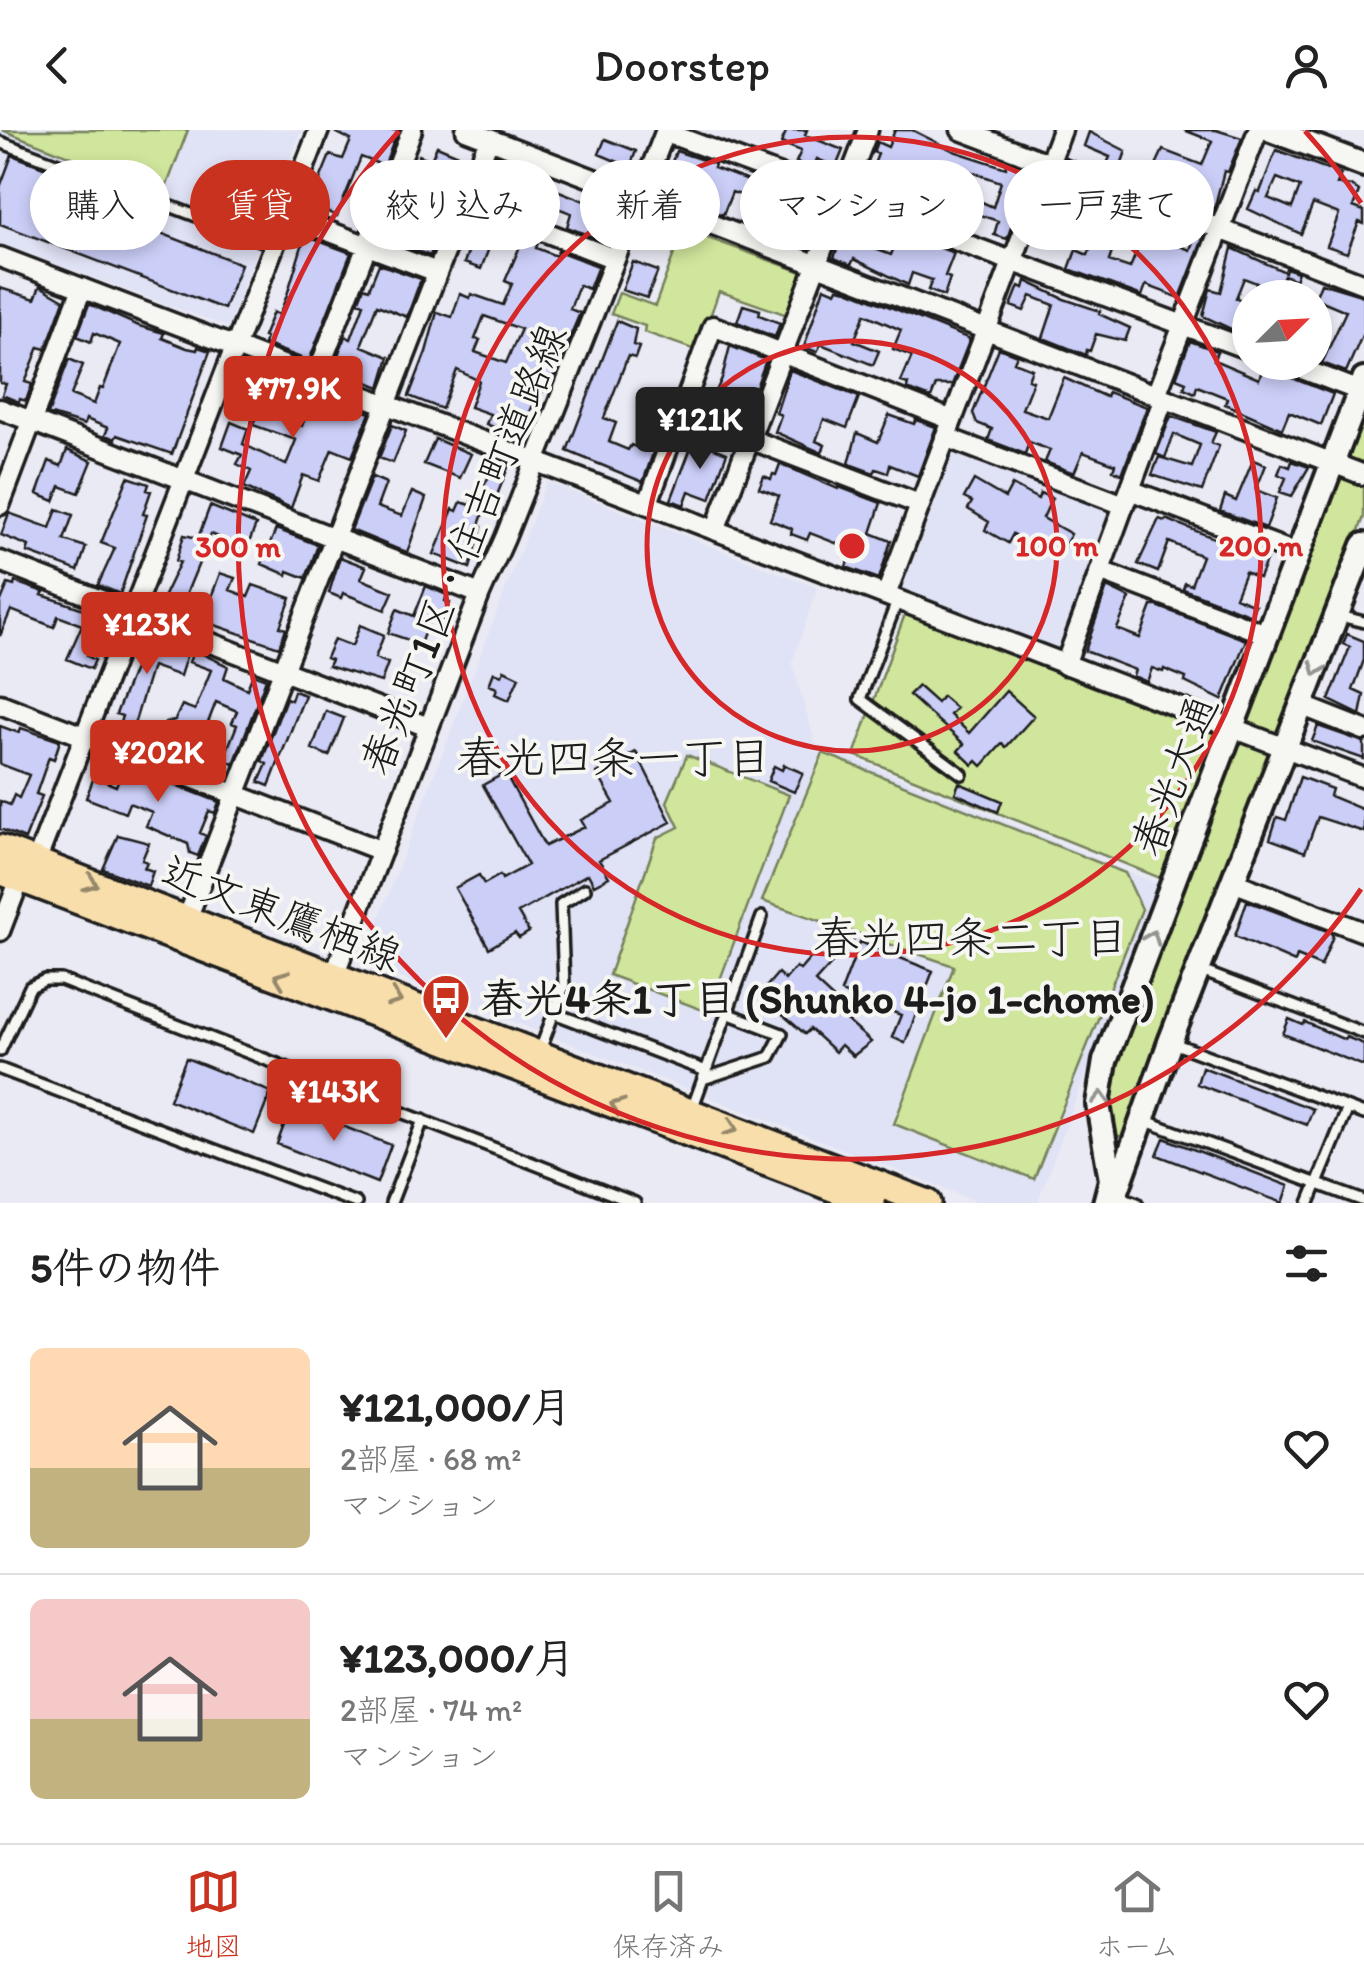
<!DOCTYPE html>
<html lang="ja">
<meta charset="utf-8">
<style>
:root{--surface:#fff;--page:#f6f6f6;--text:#222;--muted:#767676;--line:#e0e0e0;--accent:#c8321e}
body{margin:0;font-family:Itim,"Klee One",sans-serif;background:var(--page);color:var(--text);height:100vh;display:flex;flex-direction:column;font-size:38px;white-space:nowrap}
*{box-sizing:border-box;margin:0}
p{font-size:32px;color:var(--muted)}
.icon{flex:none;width:55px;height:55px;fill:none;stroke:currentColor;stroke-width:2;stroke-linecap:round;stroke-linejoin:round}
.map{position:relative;height:1073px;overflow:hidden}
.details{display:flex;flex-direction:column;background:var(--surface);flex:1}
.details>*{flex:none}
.top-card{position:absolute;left:30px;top:30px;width:1305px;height:90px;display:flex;gap:20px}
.needle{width:65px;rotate:66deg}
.buttons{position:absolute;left:1232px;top:150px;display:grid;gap:20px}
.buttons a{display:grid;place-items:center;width:100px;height:100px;border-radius:50%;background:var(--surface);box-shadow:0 5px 15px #0003;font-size:50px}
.price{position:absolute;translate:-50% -85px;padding:0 22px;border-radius:10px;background:var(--accent);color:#fff;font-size:32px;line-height:65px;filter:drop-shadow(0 2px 5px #0008)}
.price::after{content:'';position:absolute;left:50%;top:60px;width:30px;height:22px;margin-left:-15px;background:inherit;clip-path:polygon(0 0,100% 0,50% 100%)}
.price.current{background:#222;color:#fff}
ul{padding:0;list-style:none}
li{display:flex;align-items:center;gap:30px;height:250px;padding:0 30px}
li+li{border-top:2px solid var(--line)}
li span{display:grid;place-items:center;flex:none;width:280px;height:200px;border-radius:15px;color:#555}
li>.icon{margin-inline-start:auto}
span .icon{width:120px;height:120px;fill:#fffc;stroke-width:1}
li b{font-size:42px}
h2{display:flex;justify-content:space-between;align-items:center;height:120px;padding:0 30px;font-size:42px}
.pill{padding:0 35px;border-radius:45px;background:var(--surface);box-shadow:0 5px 15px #0003;font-size:35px;line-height:90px}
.pill.current{background:var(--accent);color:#fff}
header{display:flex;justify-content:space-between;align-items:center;height:130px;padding:0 30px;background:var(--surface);font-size:45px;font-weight:600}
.menu{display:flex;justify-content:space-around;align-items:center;height:140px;border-top:2px solid var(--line);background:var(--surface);font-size:28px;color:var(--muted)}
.menu a{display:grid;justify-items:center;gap:5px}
.menu .current{color:var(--accent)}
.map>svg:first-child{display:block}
.built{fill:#e0e2f5}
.green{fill:#d0e69c;stroke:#76815c;stroke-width:2.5}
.building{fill:#cbcef7;stroke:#1c1c1c;stroke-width:2.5;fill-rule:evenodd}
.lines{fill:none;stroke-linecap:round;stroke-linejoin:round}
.lane-casing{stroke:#1c1c1c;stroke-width:16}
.street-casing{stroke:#1c1c1c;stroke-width:25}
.secondary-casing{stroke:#1c1c1c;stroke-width:30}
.primary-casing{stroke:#1c1c1c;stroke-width:32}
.lane{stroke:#f6f6f2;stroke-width:9}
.street{stroke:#f6f6f2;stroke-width:18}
.secondary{stroke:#f6f6f2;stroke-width:22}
.primary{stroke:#f8deab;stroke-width:25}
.oneway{stroke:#949492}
.oneway2{stroke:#95876b}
.ring{fill:none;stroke:#d62828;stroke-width:5}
.labels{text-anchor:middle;stroke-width:8;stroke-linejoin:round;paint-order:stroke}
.street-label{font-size:42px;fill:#1c1c1c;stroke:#f6f6f2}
.poi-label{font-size:42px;font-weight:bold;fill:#1c1c1c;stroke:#f6f6f2;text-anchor:start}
.neighbourhood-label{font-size:45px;fill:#1c1c1c;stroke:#f6f6f2}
.centre{fill:#d62828;stroke:#f6f6f2;stroke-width:5}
.ring-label{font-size:30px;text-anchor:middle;font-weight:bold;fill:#d62828;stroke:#f6f6f2;stroke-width:8;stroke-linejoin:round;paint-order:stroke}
</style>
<header><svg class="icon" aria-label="back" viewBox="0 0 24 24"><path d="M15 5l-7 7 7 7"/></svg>Doorstep<svg class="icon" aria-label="person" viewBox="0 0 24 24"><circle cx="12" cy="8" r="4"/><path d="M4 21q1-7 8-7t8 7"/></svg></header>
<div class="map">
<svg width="1364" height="1073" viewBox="0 0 1364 1073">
<rect width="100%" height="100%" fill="#e9eaf4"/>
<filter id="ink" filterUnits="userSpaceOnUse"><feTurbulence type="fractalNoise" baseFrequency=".01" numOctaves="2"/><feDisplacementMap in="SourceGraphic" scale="20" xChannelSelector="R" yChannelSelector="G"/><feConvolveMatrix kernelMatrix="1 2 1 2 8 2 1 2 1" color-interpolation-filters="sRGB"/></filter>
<g filter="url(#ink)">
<path class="built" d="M0,0H301L228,197L0,113Z
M954,321L1111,382L1060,522L902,461Z
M547,352L817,458L792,533L815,613L1157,754L1037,1073H982L362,833Z"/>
<path class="green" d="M2,0H188L164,63Z
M683,99L802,142L787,185L719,161L698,221L644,202L645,196L611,184L619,163L655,176Z
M1364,271V387L1132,1002L1125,1006H1118C1102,980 1109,951 1114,923Z
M905,484L1218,605L1160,748L854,625Z
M823,623L1125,743L1142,779L1034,1049L894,994L954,836L762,771Z
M687,625L789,665L708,882L609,845L657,708L679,697L667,672Z"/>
<path class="building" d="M331,0H398L371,71L364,68L377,33L361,27L337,86L319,78L326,61L317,57L330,25L343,29L351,10Z
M787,0H807L805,5L843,20L836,37L817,29L813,39L796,32L801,21L781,13Z
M895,0H912L954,21L1006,38L1008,31L1031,40L1007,109L994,105L998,91L977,84L969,102L938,90L940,84L903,69L901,73L889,68L893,59L876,52L878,48L870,45L878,24L873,22L877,12L888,17ZM952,35L1001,52L993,77L944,55Z
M1184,0H1216L1242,8L1228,42L1224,41L1213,83L1166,65L1175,43L1156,35L1163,20L1202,35L1212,11Z
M1089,2L1126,21L1119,41L1106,36L1110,27L1084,16Z
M605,9L636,21L630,37L599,24Z
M437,16L468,29L461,48L435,37L426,57L447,67L453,52L458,54L430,126L398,114L400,110L385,105L391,88L429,105L438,81L399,67L419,25L431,30Z
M1276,20L1341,44L1337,54L1352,56L1359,61L1353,77L1364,81V94L1359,92L1347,123L1327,116L1339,84L1313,74L1301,104L1248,79L1256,61L1260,62ZM1277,48L1300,57L1292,78L1268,68Z
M676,21L715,34L714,38L780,63L775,77L732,62L723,85L708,80L710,76L685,66L686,62L664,54Z
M12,25L91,55L87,66L157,93L156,98L163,104L241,134L224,179L0,94V57Z
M493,35L605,79L599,96L610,100L606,112L567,97L571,83L550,75L545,89L506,74L512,57L488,47Z
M1058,50L1081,59L1078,67L1116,81L1118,76L1150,89L1148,93L1169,102L1166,111L1190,120L1196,103L1204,106L1180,168L1146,155L1142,166L1069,139L1076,120L1088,125L1092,115L1112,122L1109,131L1130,138L1138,118L1125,113L1128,103L1108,95L1103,110L1085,103L1092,83L1062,72L1055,92L1044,88Z
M649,84L671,92L661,118L643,111Z
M849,84L880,96L872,118L891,125L900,103L954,123L945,146L950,148L944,166L928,160L932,150L912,143L908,155L854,129L851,135L834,128Z
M472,87L497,97L481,139L464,133L474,106L466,103Z
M305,106L351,123L309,231L264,214L266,208L263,207L273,182L279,185L287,165Z
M524,107L538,113L536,118L556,126L558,121L598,136L589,159L579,155L570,179L580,183L548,259L544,258L540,268L537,267L528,286L535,289L526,310L486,294L490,284L470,277L479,251L457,240L442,279L409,266L426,222L437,182L452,187L460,164L470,168L471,164L503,175L512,154L505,151ZM484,186L521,199L506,233L475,222L480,210L475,209Z
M1232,118L1285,142L1286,138L1298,142L1295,150L1284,145L1277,161L1244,148L1236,168L1250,173V200L1235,194L1233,200L1203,186L1210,159L1221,162Z
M633,132L658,141L647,168L622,160Z
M379,134L421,149L407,187L377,175L362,213V216L389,227L380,257L363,250L366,242L336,231L345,206L351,209L364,174L358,172L364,157L369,159Z
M1026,151L1064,169L1100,181L1099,184L1130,198L1125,211L1096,204L1090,221L1087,220L1086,225L1043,208L1054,175L1031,166L1024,181L1011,176L1019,156L1024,158Z
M1321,153L1364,166V201L1346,242L1322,233L1346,181L1315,168Z
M40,156L64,170L46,219L39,217L25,252L32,254L26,271L20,269L19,272L2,265L6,254L0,253V158L35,169Z
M824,157L836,162L838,158L848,160L970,209L952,255H936L931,268L907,259L908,254L901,252L912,226L893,219L901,200L865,184L854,211L879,221L873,235L821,214L817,222L804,217Z
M89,174L139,196L164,203L162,208L187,218L197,220L198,217L210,221L172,324L117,305L115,309L105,305L108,298L86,289L84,295L48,284L69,229L83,235L71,265L94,274L100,258L103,259L120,214L94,203L91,212L77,206Z
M743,175L760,180L759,185L780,193L775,207L737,192Z
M617,191L636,199L633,215L639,217L635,228L628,226L604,288L616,293L609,312L628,320L631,315L646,321L654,301L660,303L643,352L567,321Z
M1190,211L1217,221L1214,230L1259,249L1265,232H1272L1279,243L1333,264L1321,295L1289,282L1282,299L1225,274L1227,268L1197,256L1195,263L1184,258L1186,252L1176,248Z
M730,216L766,230L743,293L708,279L722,248Z
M999,218L1017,225L1014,232L1032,239L1028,249L1033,251L1022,279L1048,288L1064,248L1106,267L1108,262L1147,277L1122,344L1113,340L1115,334L1083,322L1074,343L1045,332L1050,320L1029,312L1025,324L988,310L992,299L977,293L973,283Z
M790,240L859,267L847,298L824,289L816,311L825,315L822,323L775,302L781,285L776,283Z
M248,245L261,250L263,245L289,254L277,287L302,296L312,270L345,282L347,275L370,283L352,327L332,319L319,351L303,345L291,378L244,357L251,341L237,334L242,325L222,317L231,292L248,299L243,314L286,335L296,310L253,295L262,270L242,263Z
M889,285L914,294L916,290L936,297L918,346L890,335L888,343L876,339L874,343L849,334L857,303L878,312Z
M1171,286L1216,302L1211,313L1219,316L1202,361L1152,345L1159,327L1192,337L1200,315L1174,304L1165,328L1156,324Z
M392,295L406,301L393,333L379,328Z
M435,309L471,324L460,348L424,334Z
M694,310L727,323L710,369L689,361L684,375L671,370Z
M67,320L92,331L79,363L60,356L54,371L37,364L49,331L61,336Z
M497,330L509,335L492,378L486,375L479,395L482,397L470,438L434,424L453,379L457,381L461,372L470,375L478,356L483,358Z
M1253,330L1266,335L1256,360L1277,368L1266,398L1220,381L1225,366L1236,371Z
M1292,331L1309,337L1292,366L1280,362L1286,348L1278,344L1282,334L1290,337Z
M780,334L838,359L839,357L881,373L871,403L891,411L879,449L846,437L849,428L843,426L846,417L810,403L807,410L791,404L792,399L788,397L770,390L779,366L759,358L764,346L771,349L773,344L776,345Z
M128,347L149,354L147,360L151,361L143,384L147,385L120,464L98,455L115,418L101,413Z
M372,347L386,353L377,377L402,386L412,362L426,368L407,423L351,400Z
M974,350L1005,368L1012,355L1038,369L1040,363L1052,368L1043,388L1071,404L1061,422L1057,420L1054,427L1013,404L1008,413L985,400L989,392L968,379L972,372L964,368Z
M210,376L256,395L243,428L229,423L233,413L211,404L185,467L208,476L220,443L235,448L230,460L248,467L253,455L291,468L280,497L286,499L279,517L159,476L180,432L176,431L184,405L198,408Z
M57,379L73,385L64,410L86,417L78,441L27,422L29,416L1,405L9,383L50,398Z
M1159,389L1165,391L1166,389L1224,412L1223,415L1242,423L1244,417L1268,426L1259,448L1245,442L1235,467L1255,475L1251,485L1183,459L1185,453L1191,455L1202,426L1169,412L1158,442L1138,434Z
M276,399L318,415L306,448L288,441L287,445L262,434Z
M340,427L366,437L361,449L393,462L385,480L343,463L341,468L329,463Z
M15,452L44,462L42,465L99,484L87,526L95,530L91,539L67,529L82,495L58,486L54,497L11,480L0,506V473L8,454L14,456Z
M426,456L447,465L445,471L450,473L444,490L431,485L420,514L388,503L397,479L414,486Z
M1107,457L1130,468L1117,499L1140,508L1152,476H1157L1246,510L1222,570L1185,552L1186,548L1164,539L1163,542L1152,538L1147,552L1133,546L1135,540L1085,521Z
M360,495L384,505L375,528L388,533L381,552L328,536L331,530L326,528L334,509L352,516Z
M1347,504L1364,511V530L1353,560L1364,565L1360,585L1329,570L1350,517L1343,514Z
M147,506L162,512L160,515L187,524L180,546L152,536L132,601L119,596L122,586L116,584Z
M194,520L228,536L224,548L247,559L253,544L266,549L234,634L223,630L237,595L232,593L237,581L216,572L204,603L183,595L174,618L158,611L165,593L175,590L182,575L195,580L211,540L189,532Z
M504,540L519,547L509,570L495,564L497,558L489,555L494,542L502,545Z
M918,556L937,573L942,566L956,578L950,585L969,603L1006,561L1034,586L1006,617L1002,614L982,636L977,631L973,635L958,621L964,614L909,565Z
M294,561L305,565L269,656L259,652L267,634L262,631L286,568L291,570Z
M326,581L344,588L329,626L312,619Z
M0,596L19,603L21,598L60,611L54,629L49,627L36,664L42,666L25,709L0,699V671L10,675L14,665L19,668L29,645L0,634Z
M1318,596L1364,612V629L1312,611Z
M636,622L671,692L599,730L609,747L594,755L588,744L518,783L529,802L519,808L515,803L489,818L455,758L479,745L484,754L500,745L502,749L528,735L483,655L505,643L545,716L585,697L581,690L614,673L597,643Z
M124,635L219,672L215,683L209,681L200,703L206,706L198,726L190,723L188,714L146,696L152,682L129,673L125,683L86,668L94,647L116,656Z
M784,635L803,643L794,662L768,651L774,636L782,640Z
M1300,647L1332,659L1330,666L1364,680V702L1318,687L1305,722L1270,709L1277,687L1286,690Z
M959,653L1002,671L998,682L955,663Z
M118,705L149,713L142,730L147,732L144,738L153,741L148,756L103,739Z
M1247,771L1330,802L1333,806L1321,836L1297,826L1295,832L1235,806Z
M834,801L854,809L815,852L839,874L834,879L871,912L853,926L841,915L835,922L810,899L805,904L783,885L790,877L767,856L778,843L785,850L796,837L800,840Z
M860,812L933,841L905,913L892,907L901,885L841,862Z
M1289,889L1303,895L1305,892L1345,910L1346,907L1364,914V936L1283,904Z
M186,928L271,962L254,1004L169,970Z
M1202,937L1313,979L1307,995L1197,954Z
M291,976L391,1015L377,1053L277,1014Z
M1164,1008L1289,1056L1283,1073L1157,1025Z"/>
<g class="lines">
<g class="lane-casing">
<path id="lane" d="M0,12L273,115
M898,469L860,569L962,644
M1340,486L1364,492
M1199,840L1364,903
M554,883L706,941
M1173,913L1364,984
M0,921L30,857L45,850H61L635,1073
M539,923L564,856L561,774L585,759
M0,939L356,1073
M703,949L770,927L782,904L727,883
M691,982L762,787
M1146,991L1364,1071
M1118,1066L1137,1073
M391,1073L423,990
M1309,1073L1348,978"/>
</g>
<g class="street-casing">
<path id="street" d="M466,0L1364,345
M961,0L1364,154
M665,2L1250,220
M465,71L615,129
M285,85L437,142
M0,127L1364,648
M1284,232L1360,261
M316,247L412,0
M1156,265L1258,0
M0,279L480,464
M682,283L919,374
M945,307L1124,375L1065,535
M1130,360L1298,424
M1126,370L1164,268
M648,373L713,196L952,290
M0,375L82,158
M715,400L868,0
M0,431L428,597
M1100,441L1268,505
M886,465L1062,0
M0,574L382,721
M1303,576L1364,600
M1233,752L1364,802
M184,797L489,9
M0,801L20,749L36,732L43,714L319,0
M330,856L480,464L505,408L666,0"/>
</g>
<g class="secondary-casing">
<path id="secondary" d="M1271,0L1364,35
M1115,1066L1170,912L1364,415
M1105,1073L1111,1050L1098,974L1105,931L1364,250"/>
</g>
<g class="primary-casing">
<path id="primary" d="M0,718L928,1073
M0,741L872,1073"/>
</g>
<use href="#lane" class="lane"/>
<use href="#street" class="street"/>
<use href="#secondary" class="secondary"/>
<use href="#primary" class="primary"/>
</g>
<defs><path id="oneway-chevron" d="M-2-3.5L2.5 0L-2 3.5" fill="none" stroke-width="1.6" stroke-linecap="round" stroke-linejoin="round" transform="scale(2.5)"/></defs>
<g class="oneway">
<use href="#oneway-chevron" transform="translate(1317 539) rotate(111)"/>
<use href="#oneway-chevron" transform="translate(1152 807) rotate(-69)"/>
<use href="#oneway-chevron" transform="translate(1101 968) rotate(-88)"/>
</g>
<g class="oneway2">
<use href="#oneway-chevron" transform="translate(91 753) rotate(21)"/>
<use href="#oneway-chevron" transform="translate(281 848) rotate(-159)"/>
<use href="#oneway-chevron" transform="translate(395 869) rotate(21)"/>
<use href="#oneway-chevron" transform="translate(617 976) rotate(-159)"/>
<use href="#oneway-chevron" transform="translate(731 998) rotate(21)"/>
</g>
</g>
<g class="ring">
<circle cx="852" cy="416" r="205"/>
<circle cx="852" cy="416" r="409"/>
<path d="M1361 759A614 614 0 1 1 399 1M1305 1A614 614 0 0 1 1361 73"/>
</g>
<defs>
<g id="bus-pin" transform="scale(2.5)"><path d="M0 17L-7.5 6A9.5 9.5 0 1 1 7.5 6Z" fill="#c8321e" stroke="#f6f6f2"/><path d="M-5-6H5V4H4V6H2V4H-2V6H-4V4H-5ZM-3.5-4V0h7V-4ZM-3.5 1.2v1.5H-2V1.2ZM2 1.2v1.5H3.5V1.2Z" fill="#fff"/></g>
</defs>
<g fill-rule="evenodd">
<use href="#bus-pin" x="446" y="868"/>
</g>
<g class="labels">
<g class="street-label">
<text transform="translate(463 419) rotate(-68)" y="15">春光町1区・住吉町道路線</text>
<text transform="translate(1174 645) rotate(-69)" y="15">春光大通</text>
<text transform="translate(282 783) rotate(21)" y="15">近文東鷹栖線</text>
</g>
<g class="poi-label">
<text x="481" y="883">春光4条1丁目 (Shunko 4-jo 1-chome)</text>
</g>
<g class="neighbourhood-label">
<text x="614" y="643">春光四条一丁目</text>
<text x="971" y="823">春光四条二丁目</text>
</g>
</g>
<circle cx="852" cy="416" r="15" class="centre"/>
<g class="ring-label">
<text x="1057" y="426">100 m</text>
<text x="1261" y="426">200 m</text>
<text x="238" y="427">300 m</text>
</g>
</svg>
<div class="buttons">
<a><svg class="needle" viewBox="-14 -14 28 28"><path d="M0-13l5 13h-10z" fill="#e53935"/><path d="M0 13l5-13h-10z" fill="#767676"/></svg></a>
</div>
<b class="price" style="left:293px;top:311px">¥77.9K</b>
<b class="price current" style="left:700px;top:342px">¥121K</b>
<b class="price" style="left:147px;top:547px">¥123K</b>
<b class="price" style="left:158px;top:675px">¥202K</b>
<b class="price" style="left:334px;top:1014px">¥143K</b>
<div class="top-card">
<a class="pill">購入</a>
<a class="pill current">賃貸</a>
<a class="pill">絞り込み</a>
<a class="pill">新着</a>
<a class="pill">マンション</a>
<a class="pill">一戸建て</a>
</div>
</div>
<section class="details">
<h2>5件の物件<svg class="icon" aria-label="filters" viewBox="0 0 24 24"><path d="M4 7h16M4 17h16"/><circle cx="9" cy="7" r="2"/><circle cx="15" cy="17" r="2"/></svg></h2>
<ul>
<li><span style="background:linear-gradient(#ffd9b3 60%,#c2b280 0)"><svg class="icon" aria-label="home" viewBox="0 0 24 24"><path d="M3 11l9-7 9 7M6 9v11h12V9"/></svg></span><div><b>¥121,000/月</b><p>2部屋 · 68 m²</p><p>マンション</p></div><svg class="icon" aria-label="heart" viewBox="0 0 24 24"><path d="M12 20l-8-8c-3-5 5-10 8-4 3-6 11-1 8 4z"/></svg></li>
<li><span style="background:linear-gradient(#f6c9c9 60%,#c2b280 0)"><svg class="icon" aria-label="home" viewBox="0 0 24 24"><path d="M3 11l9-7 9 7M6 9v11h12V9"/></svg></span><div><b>¥123,000/月</b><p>2部屋 · 74 m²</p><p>マンション</p></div><svg class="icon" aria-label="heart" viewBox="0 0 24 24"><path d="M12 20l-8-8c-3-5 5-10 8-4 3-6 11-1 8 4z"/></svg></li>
</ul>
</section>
<nav class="menu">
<a class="current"><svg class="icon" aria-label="map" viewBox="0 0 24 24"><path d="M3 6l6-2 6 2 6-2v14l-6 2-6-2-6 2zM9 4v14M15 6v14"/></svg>地図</a>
<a><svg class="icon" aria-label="saved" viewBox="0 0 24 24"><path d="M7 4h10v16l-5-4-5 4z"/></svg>保存済み</a>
<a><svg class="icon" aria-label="home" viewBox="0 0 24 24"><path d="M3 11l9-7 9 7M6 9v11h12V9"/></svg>ホーム</a>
</nav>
